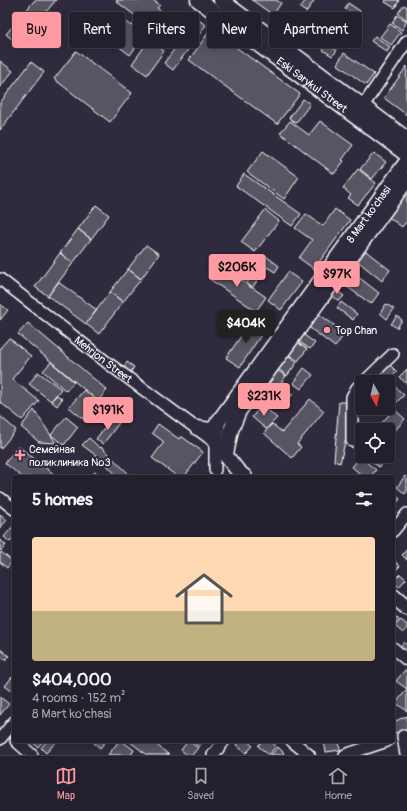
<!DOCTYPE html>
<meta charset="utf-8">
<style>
:root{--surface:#23202e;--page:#2f2d3a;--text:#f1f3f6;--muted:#a3a3aa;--line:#403e4a;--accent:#ff9aa2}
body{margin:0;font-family:Pangolin,sans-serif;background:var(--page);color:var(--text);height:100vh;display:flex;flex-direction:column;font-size:15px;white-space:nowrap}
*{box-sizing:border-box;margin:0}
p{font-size:13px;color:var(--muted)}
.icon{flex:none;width:22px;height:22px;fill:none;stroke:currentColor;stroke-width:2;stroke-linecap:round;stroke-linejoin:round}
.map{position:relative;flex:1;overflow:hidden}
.panel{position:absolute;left:12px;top:475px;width:383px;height:268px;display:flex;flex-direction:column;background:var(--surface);border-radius:4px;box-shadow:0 2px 10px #0003,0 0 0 1px var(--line)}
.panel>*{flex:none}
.guide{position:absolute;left:12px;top:12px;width:383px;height:36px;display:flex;gap:8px}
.needle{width:26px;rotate:172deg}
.fabs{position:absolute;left:355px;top:375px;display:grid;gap:8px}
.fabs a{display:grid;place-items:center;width:40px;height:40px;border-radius:4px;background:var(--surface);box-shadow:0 2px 10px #0003,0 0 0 1px var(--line);font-size:20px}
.price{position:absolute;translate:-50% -34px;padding:0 9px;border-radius:4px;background:var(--accent);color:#111;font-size:13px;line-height:26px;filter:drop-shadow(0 1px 2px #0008)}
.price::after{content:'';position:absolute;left:50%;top:24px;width:12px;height:9px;margin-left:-6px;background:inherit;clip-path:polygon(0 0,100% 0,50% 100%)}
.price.active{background:#222;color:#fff}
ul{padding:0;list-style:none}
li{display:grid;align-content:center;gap:8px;height:212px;padding:0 20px}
li span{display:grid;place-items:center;height:124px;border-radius:4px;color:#555}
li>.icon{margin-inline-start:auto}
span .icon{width:72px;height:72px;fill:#fffc;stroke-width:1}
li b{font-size:17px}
h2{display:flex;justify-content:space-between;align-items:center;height:48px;padding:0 20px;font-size:17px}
.pill{padding:0 14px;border-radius:4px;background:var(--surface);box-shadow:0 2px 10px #0003,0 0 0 1px var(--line);font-size:14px;line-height:36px}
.pill.active{background:var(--accent);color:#111}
.tab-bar{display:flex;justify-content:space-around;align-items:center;height:56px;border-top:1px solid var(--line);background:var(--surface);font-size:11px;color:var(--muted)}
.tab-bar a{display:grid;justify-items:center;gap:2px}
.tab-bar .active{color:var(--accent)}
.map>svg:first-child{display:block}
.building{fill:#595564;stroke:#fff}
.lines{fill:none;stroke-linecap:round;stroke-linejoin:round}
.minor-casing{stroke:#fff;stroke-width:14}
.major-casing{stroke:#fff;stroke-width:17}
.minor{stroke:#2f2a3d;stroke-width:11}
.major{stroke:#2f2a3d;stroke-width:14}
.poi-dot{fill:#ff9aa2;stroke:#2f2a3d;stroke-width:1.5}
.labels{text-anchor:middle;stroke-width:4;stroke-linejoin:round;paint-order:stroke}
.street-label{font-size:11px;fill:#fff;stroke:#2f2a3d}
.poi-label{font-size:11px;fill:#fff;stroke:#2f2a3d;text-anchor:start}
</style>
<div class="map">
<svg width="407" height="755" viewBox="0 0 407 755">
<rect width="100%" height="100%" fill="#2f2a3d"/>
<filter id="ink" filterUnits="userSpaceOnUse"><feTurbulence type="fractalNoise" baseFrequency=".025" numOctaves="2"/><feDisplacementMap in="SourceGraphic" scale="8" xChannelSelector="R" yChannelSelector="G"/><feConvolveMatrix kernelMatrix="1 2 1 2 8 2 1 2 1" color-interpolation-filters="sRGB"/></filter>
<g filter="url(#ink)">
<path class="building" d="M35,0H56L18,45L6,34Z
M117,0H153L160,5L157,8L177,23L168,35L173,39L171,43L146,24L139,32L144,36L130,55L101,33L115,14L132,26L138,18L116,1Z
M252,0H276L281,3L273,15Z
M306,0H313L314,1L306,12L300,8Z
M386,0H398L399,1L395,8L385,2Z
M348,3L360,11L357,16L345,9Z
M404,5L407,7V20L398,13Z
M397,15L407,21L402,30L392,23Z
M296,17L322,35L314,46L288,28Z
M197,19L206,25L173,70L164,63Z
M390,24L401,32L391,45L380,37Z
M211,29L300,94L277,124L189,60Z
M334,35L343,41L337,49L329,43Z
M375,36L390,47L387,52L371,41Z
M149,40L164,51L147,75L132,64Z
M327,44L337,51L332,56L323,50Z
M76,51L132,93L110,122L54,79Z
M344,53L374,74L366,85L337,64Z
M0,61L13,71L0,87Z
M31,62L44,72L0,130V103Z
M407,66L406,96L407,115L384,98Z
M303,99L310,104L296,123L289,118Z
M290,121L309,135L320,121L353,145L342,160L344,161L334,174L280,133Z
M263,151L299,177L284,199L247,172Z
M374,153L386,162L372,179L360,169Z
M358,169L376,183L358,205L348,198L351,195L343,188Z
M244,174L301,214L292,226L236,186Z
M407,188V221L402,227L387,216Z
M96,205L109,215L91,239L78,229Z
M335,209L350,220L314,269L299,258L312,240L295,228L306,214L323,226Z
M265,210L279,221L255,252L241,242Z
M78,229L91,239L73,263L60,253Z
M146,245L159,254L141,279L128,269Z
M363,249L390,270L382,281L355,259Z
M60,253L73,263L48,296L35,287Z
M266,256L279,266L275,272L267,267L252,288L246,284Z
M218,264L266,297L256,311L208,278Z
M128,269L141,279L123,302L110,292Z
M348,269L379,293L371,304L339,281Z
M288,272L302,282L281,310L268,300Z
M58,282L97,310L86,324L48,296Z
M335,289L344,296L339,301L331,295Z
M110,292L123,302L99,334L86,324Z
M341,302L357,314L353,320L337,308Z
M0,304L8,310L0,320Z
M386,304L394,309L387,319L380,313Z
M316,312L345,333L335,347L306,325Z
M397,316L402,320L397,328L391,324Z
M252,320L265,329L240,367L226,358Z
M28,323L107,390L98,401L18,334Z
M300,332L315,343L310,349L295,339Z
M9,338L31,356L12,379L39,401L22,420L0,402V348Z
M294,340L307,349L298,361L285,352Z
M285,353L297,362L287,376L275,366Z
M51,362L74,382L66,391L43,371Z
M127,362L134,367L130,373L123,368Z
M387,362L397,372L386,382H371Z
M274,368L286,376L276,390L264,381Z
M304,368L313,375L301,389L293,383Z
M407,369V384L399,377Z
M38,372L61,389L51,401L29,384Z
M392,384L404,395L397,402L388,393V388Z
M284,387L293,394L286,402L277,395Z
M84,390L98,401L83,419L69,407Z
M259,390L267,397L261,405L252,399Z
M57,395L62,399L57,406L51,401Z
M310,399L324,411L297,444L301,447L292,458L264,433L272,424L282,432Z
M339,402H348L346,438L340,463L334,461Z
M262,405L277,418L266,429L252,417Z
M394,409L405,419L391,435L388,432V430H386L380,425Z
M34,410L56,443L39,442L21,427Z
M0,416L16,430L1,448H0Z
M66,417L78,427L64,445L51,435Z
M112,418L119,423L103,444L96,439Z
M158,424L179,439L181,436L203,452L184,477H178L152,458L164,442L152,433Z
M89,438L100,448L101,447L132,477H118L102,460L82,445Z
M18,446L55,475L53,477H22L5,463Z
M376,456H388L379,467L371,461Z
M360,457L376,470L370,477H364L352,467Z
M95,472L102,477H91Z
M405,476L407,478V491L405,494L397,487Z
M393,493L400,499L393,508Z
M0,514L7,520L0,528Z
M14,525V537L10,542L4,537Z
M0,540L6,545L1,551L0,550Z
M407,549V560L402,555Z
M1,552L12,561L7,568L0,562V554Z
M393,560L400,566L393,573Z
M400,574L406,579L399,587L393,581Z
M393,614L399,620L393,626Z
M401,620L407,625V628L403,633L395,626Z
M404,642L407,645V654L398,649Z
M0,649L9,656L5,660L0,656Z
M405,670L407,671V711L396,703L407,689L396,681Z
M12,677L14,679V693L5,686Z
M0,697L9,704L0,715Z
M407,716V728L393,734V722Z
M31,741H43L38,747Z
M47,741H57L46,753L41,748Z
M92,741H106L100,748Z
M119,741H122L134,750L131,755H108Z
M129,741H152L169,755H147Z
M188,741L198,748L192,755H187L181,750Z
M192,741H203L199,747Z
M239,741H247L253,746L246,753L236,745Z
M262,741H270L276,746L269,755L258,746Z
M339,741L340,750L326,752L324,742Z
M278,747L284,753L282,755H271Z"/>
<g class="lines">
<g class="minor-casing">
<g id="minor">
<path d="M363,106L407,41"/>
<path id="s1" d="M0,279L109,364L215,442V470"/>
<path d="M364,382L393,354"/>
<path d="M352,441V397L357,388L362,383"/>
<path d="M0,498L14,509"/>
<path d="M393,531L407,514"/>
<path d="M393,648L407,660"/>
<path d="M403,736L406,755"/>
<path d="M0,739L14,722"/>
<path d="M16,741L32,755"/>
<path d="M292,741L309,755"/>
<path d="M213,755L224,741"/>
<path d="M345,755L387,741"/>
</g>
</g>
<g class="major-casing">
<g id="major">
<path id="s2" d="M198,0L407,155"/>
<path d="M221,0L407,139"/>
<path d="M197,428L210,430L215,427L218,422"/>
<path d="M226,454L231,430L239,411L407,180"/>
<path id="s3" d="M245,477L238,471L215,442L218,422L407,161"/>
<path d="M393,596L407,608"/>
</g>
</g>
<use href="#minor" class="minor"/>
<use href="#major" class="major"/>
</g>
</g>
<g class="poi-dot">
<circle cx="327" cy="330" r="4"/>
<path d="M18 449h4v4h4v4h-4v4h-4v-4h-4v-4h4z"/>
</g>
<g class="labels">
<g class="street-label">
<text dy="4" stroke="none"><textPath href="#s2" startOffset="142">Eski Sarykul Street</textPath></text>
<text dy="4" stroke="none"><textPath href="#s3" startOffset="323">8 Mart ko'chasi</textPath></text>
<text dy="4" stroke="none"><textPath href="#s1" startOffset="131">Mehrjon Street</textPath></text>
</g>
<g class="poi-label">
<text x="335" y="334">Top Chan</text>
<text x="29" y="453">Семейная<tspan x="29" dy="13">поликлиника №3</tspan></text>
</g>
</g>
</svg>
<div class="fabs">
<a><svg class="needle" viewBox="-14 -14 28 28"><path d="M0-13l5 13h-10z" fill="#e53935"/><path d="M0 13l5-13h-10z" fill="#a3a3aa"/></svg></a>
<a><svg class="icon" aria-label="locate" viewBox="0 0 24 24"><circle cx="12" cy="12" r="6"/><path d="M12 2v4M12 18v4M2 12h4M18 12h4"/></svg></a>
</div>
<b class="price" style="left:237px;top:288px">$206K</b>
<b class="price" style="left:337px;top:295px">$97K</b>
<b class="price active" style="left:246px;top:344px">$404K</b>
<b class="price" style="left:264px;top:417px">$231K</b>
<b class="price" style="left:108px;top:431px">$191K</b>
<div class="guide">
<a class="pill active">Buy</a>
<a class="pill">Rent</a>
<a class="pill">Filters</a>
<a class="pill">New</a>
<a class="pill">Apartment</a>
</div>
<section class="panel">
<h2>5 homes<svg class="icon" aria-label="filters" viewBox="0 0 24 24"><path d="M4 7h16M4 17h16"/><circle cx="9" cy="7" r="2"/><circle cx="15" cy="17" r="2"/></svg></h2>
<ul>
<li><span style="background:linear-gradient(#ffd9b3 60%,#c2b280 0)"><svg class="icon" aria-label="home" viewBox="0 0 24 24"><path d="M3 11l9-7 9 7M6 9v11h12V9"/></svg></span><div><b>$404,000</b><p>4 rooms · 152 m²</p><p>8 Mart ko'chasi</p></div></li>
</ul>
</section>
</div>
<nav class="tab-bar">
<a class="active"><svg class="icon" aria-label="map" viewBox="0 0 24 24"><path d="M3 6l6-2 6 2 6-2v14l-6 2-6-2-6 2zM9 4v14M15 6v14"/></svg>Map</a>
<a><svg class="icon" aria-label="saved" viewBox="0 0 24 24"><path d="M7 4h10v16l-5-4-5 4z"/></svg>Saved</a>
<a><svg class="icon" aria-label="home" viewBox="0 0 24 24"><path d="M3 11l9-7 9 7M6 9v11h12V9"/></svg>Home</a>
</nav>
